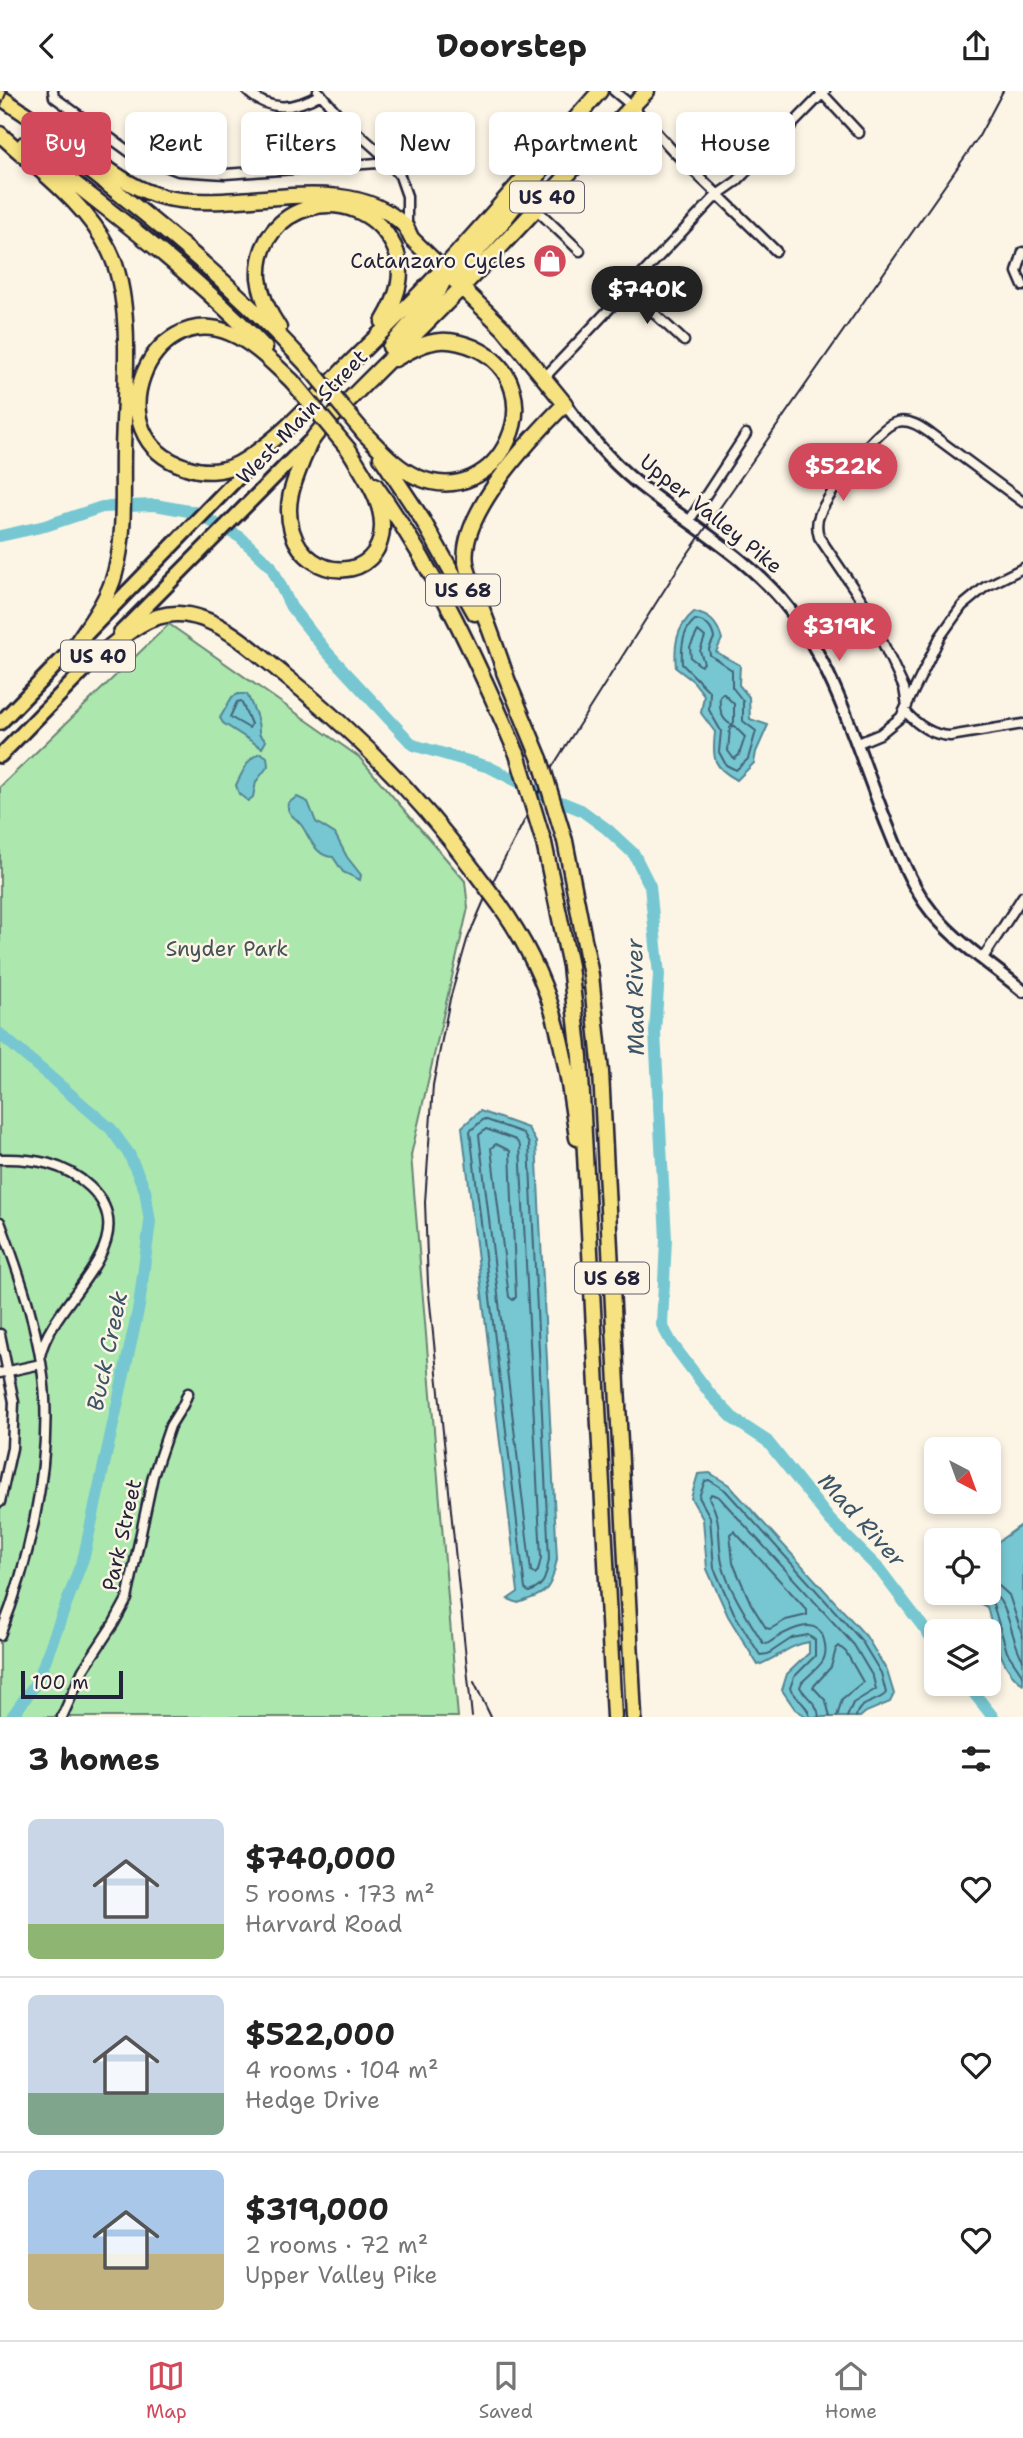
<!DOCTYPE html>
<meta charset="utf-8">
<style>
:root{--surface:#fff;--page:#f2f2f2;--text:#222;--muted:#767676;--line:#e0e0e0;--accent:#d1495b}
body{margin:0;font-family:"Shantell Sans",sans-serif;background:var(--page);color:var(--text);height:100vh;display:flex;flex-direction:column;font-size:26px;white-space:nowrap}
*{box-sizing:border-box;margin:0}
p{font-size:23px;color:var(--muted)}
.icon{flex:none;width:38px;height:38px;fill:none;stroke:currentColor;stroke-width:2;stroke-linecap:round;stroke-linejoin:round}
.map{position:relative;height:1626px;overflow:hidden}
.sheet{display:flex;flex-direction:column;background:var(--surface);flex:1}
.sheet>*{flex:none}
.guide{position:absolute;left:21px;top:21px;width:982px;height:63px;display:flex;gap:14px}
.needle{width:46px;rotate:139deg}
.buttons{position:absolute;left:924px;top:1346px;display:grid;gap:14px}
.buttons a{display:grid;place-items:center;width:77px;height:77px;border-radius:10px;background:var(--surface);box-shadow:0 4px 10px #0003;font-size:35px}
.scale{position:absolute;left:21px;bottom:18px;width:102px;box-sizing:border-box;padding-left:7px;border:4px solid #22223b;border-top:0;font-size:19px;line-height:24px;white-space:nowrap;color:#22223b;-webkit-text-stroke:5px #fcf5e5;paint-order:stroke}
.price{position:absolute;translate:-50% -60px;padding:0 16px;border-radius:24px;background:var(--accent);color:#fff;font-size:23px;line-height:46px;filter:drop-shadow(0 2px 4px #0008)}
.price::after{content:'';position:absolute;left:50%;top:42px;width:21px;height:16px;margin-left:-10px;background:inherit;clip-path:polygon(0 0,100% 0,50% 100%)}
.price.current{background:#222;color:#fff}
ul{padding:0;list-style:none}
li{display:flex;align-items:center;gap:21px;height:175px;padding:0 28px}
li+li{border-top:2px solid var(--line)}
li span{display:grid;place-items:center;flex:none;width:196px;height:140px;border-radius:10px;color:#555}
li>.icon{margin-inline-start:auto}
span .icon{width:84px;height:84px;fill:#fffc;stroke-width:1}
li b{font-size:30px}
h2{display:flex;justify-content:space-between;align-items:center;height:84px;padding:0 28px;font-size:30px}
.chip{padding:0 24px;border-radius:10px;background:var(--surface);box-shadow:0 4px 10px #0003;font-size:24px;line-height:63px}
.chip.current{background:var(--accent);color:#fff}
header{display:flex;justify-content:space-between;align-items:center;height:91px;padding:0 28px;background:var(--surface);font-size:32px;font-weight:700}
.tab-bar{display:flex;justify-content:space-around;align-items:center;height:98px;border-top:2px solid var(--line);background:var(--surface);font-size:19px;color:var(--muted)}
.tab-bar a{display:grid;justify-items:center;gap:4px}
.tab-bar .current{color:var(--accent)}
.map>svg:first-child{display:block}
.green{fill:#ace7ad;stroke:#678474;stroke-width:2}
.water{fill:#76c7d1;stroke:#548595;stroke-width:2}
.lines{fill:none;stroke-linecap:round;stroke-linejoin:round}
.shore{stroke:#446477;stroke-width:2}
.river{stroke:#76c7d1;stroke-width:12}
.street-casing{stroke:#22223b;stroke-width:13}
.secondary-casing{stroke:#22223b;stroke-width:16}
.primary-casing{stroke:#22223b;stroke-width:18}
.highway-casing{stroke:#22223b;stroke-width:19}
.street{stroke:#fcf5e5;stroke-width:8}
.secondary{stroke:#fcf5e5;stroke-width:10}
.primary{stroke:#f7e281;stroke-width:12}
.highway{stroke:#f7e281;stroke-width:14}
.rail{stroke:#22223b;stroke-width:2}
.highway-bridge-casing{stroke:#22223b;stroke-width:19;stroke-linecap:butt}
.highway-bridge{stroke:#f7e281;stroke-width:14}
.labels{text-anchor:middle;stroke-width:5;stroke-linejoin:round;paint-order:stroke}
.shield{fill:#fcf5e5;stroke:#63616e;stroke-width:2}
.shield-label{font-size:19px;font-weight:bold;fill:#22223b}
.poi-label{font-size:21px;fill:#22223b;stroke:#fcf5e5;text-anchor:end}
.street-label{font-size:21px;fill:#22223b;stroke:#fcf5e5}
.park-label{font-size:21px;fill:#445358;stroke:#fcf5e5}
.water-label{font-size:23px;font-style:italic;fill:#3b5468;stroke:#fcf5e5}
</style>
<header><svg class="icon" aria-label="back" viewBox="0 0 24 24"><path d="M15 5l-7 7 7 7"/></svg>Doorstep<svg class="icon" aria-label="share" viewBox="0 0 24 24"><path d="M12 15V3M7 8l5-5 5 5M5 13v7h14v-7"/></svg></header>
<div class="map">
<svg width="1023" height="1626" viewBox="0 0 1023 1626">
<rect width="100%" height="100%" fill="#fcf5e5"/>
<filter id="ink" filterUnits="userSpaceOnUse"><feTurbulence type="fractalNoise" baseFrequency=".0143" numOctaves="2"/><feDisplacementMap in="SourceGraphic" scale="14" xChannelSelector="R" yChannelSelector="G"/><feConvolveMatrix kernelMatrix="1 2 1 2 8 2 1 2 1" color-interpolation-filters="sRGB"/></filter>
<g filter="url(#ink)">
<path class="green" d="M169,533L359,666L465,790L468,817L411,1064L458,1626H0V1411L7,1383L9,1280L0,1245V696Z"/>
<path class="water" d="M694,521C710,525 717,531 722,548L716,561L740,574L739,594L749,606L750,628L768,634L756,661L754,672L737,689C713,676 712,668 715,641L701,622L704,604L693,590L676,577C674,555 676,536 694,521Z
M238,603H247C252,615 260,629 259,643L266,650L262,657L223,632L220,627L232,606Z
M261,662L267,666L268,675L256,691L253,706L248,710L239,703L236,694C242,683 248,665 261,662Z
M297,706L308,711L316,731L335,743L347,766L361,784L360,789L343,781L333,766C316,766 310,747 302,735C296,726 286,724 288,712Z
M480,1020L528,1037L536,1051L557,1468C550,1500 548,1502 518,1512L508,1508L518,1501L462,1036Z
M710,1382L729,1394L866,1545L887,1580L894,1603L890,1611L866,1621L860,1626H807L795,1618L782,1599L787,1583L809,1562V1551C789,1554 776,1568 758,1574L728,1525L707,1478L703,1428L691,1407L698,1383Z
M1023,1433V1593C999,1578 994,1541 987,1516L961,1502H989V1457Z"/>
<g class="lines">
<path class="shore" d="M695,529C706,530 712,537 714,547L709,558L710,564L732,579V596L743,610V630L756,640L748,668L736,679L726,674L719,661L721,640L709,619L710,601L682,573C681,557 682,539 695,529Z
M698,540L705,546L700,560L704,572L701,575L691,567L690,556Z
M723,602L734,613V631L732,634C721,629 719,616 720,605Z
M237,611L241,610L251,633L249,637L230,626Z
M733,634L745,646L739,664L734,668L728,660L730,637Z
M484,1028L523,1042L529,1053L549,1468C546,1484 546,1495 529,1501L525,1498L470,1040Z
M486,1038L516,1049L520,1055L541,1467L538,1480L535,1483L531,1480L479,1044Z
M496,1053L510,1060L516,1206L513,1209L509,1206L491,1057Z
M734,1440L807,1519V1524L786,1529L770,1538L766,1537L751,1513L733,1472L730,1443Z
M989,1486L1009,1504L1023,1546
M989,1499C1011,1512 1010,1549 1023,1569
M975,1502L993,1513L1007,1561L1023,1585
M810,1626C809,1615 795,1607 790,1597L794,1586L815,1565V1549L808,1544L792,1547L768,1563L760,1564L734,1522L714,1477L710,1426L699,1406L705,1390L709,1389L725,1399L861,1549L881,1582L886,1602C878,1612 858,1610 856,1626
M819,1626C818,1612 806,1607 800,1596L802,1591C808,1585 817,1578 822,1571C826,1565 826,1556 824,1549C817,1520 780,1544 767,1553L763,1552C750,1531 727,1496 722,1472C717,1447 723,1432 709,1407L711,1403L719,1406L854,1554L873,1586L876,1598L853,1612L847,1626
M830,1626L826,1610L813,1596L831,1576L836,1558L839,1555L846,1561L863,1591L842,1608L837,1626"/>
<path class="river" d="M0,445L45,435L102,416L155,414L194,421L240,446L271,475L291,516L326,560L413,654L489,676L544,704L581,719L607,738L634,763L650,795L659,884L655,941L666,1148L662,1234L671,1251L711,1304L735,1329L767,1350L830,1429L880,1479L936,1553
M0,943L111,1038L129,1063L145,1099L150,1131L139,1215L84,1465L38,1589L12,1626
M966,1592L993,1626"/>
<g class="street-casing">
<path id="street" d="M53,0L54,6L131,62L178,80L225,83L378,72L394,77
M247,0C270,22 295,18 321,3
M318,0L343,29L386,67L400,85L407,105V137
M614,0L632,15L675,62L776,160
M820,0L859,42
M536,118L580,160
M1023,161L1017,181L1023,195
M628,198L684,250
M544,287L717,104L737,90L825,0
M689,430L746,343
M907,615L904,597L865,514L819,446C817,439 816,432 819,425C826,405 877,335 897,331C910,328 921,336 931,343L1023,411
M905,620C917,634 931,644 950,645L1023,633
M856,653L880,643L901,626L940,546L962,515L985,496L1023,477
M983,867L1023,805
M0,1068C33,1067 65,1072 90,1096C148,1151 52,1208 40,1265
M0,1131C21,1187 42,1248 45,1308C49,1383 28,1475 0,1544
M0,1243L14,1311L12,1357L0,1411
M0,1282L41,1273
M62,1626L83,1579L114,1532L127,1508L153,1385L170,1335L183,1314L188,1302"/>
</g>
<g class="secondary-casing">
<path id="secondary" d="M565,313C587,342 608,368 636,391C688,433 749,466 790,519C835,577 859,663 886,731C897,758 908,787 925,812C950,848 990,872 1023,900"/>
</g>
<g class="primary-casing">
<path id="primary" d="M120,542L309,351
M0,632L263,361
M0,665L100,563"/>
</g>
<g class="highway-casing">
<path id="highway" d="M0,6C30,26 59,46 89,65C112,81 135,99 163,106C237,124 346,76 405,135C408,138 409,144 412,148L504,238L565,313C531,347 459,423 466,472C469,488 476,503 482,518C491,541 499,564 507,588
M0,43C38,79 85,111 109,159C135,211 124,301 123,360C122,400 126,443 115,482C108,509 89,533 74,556
M24,53C107,118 192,180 265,257
M59,56C150,125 229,189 307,274
M461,197L459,188L462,177L500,134L538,85L546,68
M279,237C269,222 261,205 259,187C255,112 354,87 391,150C408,178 398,206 383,231
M390,256L439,199L443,191L442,179
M292,290C274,273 254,252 230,242C149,208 93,347 186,376C203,382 222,381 238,373C282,348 317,305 352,270C382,240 413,211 442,179C495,121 547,60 600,0
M364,342C380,358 396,377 417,386C499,422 558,296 475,257C461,251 444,247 429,252C417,255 406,262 395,268
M349,359C362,381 383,409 382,436C381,491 308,493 292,440C284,413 293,393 303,368C306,362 308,354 312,349C321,335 337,323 348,310C385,272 424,235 461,197C524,133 584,64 647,0
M381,366L422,428L475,522
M375,394C435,478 477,570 517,663
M95,568C119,549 145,522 178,523C216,524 250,556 278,579C352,638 419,705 475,781
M504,581L540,668
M565,750L591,884L601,981L634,1626
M544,752L570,875L580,966L614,1626
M499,813C555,891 564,956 577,1047"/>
</g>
<use href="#street" class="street"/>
<use href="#secondary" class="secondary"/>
<use href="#primary" class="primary"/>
<use href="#highway" class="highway"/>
<path class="rail" d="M0,17L7,0
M474,1591L491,1626
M472,1626L428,1193L425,1111L433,994L450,908L467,849L489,798L551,678L682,471L978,47L1003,0"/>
<g class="highway-bridge-casing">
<path id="highway-bridge" d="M307,274L364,342
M292,290L349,359
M517,663L544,752
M540,668L565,750
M475,781L499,813"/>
</g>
<use href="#highway-bridge" class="highway-bridge"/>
</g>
</g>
<defs>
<g id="shop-disc" transform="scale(1.75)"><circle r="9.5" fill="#d1495b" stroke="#fcf5e5"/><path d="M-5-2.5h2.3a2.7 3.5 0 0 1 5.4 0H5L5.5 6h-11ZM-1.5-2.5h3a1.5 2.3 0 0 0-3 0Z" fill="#fff"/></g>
</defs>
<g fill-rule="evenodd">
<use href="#shop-disc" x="550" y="170"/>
</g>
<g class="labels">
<g class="shield">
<rect x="510" y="90.5" width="74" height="31" rx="5"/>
<rect x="426" y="483.5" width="74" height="31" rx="5"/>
<rect x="61" y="549.5" width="74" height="31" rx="5"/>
<rect x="575" y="1171.5" width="74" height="31" rx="5"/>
</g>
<g class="shield-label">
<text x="547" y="113">US 40</text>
<text x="463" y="506">US 68</text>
<text x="98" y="572">US 40</text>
<text x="612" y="1194">US 68</text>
</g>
<g class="poi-label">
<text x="526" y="177">Catanzaro Cycles</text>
</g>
<g class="street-label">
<text transform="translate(302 326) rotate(-46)" y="7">West Main Street</text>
<text transform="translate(711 423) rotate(39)" y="7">Upper Valley Pike</text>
<text transform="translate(122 1444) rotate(-77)" y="7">Park Street</text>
</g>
<g class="park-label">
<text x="227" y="865">Snyder Park</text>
</g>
<g class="water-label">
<text transform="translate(635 906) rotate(-91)" y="8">Mad River</text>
<text transform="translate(107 1260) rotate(-78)" y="8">Buck Creek</text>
<text transform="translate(862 1429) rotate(48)" y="8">Mad River</text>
</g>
</g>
</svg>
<div class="buttons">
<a><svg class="needle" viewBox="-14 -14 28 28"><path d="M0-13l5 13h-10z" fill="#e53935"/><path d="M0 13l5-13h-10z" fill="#767676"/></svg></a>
<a><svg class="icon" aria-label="locate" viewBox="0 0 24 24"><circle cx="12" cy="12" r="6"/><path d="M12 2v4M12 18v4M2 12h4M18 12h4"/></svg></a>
<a><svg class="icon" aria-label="layers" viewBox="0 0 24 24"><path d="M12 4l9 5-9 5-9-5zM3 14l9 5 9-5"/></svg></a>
</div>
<div class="scale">100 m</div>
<b class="price current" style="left:647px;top:235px">$740K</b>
<b class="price" style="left:843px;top:412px">$522K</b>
<b class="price" style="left:839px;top:572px">$319K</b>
<div class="guide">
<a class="chip current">Buy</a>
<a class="chip">Rent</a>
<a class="chip">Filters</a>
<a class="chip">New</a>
<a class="chip">Apartment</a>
<a class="chip">House</a>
</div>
</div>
<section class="sheet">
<h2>3 homes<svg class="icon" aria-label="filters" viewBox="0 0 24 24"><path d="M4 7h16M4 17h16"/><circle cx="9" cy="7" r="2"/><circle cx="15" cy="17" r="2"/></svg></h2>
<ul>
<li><span style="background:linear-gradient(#c9d6e8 75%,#8fb573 0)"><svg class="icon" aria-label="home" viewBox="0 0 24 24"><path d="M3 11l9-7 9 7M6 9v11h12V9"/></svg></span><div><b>$740,000</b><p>5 rooms · 173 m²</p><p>Harvard Road</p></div><svg class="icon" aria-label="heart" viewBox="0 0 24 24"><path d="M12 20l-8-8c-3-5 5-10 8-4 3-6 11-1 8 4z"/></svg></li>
<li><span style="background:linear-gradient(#c9d6e8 70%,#7fa58c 0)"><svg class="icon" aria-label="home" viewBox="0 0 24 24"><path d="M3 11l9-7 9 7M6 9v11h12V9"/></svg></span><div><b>$522,000</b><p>4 rooms · 104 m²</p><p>Hedge Drive</p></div><svg class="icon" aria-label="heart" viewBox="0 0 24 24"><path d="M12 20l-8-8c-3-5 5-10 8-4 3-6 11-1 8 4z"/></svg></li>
<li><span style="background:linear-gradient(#a9c7e8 60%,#c2b280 0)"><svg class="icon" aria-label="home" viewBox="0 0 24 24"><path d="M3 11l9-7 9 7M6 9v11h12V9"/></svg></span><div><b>$319,000</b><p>2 rooms · 72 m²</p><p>Upper Valley Pike</p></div><svg class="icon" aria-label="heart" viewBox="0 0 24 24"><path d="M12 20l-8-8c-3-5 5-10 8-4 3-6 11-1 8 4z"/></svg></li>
</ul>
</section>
<nav class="tab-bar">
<a class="current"><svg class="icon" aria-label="map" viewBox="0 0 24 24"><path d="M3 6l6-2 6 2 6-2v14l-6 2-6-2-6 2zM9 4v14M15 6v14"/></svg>Map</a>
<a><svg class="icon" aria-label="saved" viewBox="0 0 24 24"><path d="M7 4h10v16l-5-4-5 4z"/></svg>Saved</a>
<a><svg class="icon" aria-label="home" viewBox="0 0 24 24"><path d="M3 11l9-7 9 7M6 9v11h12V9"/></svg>Home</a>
</nav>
